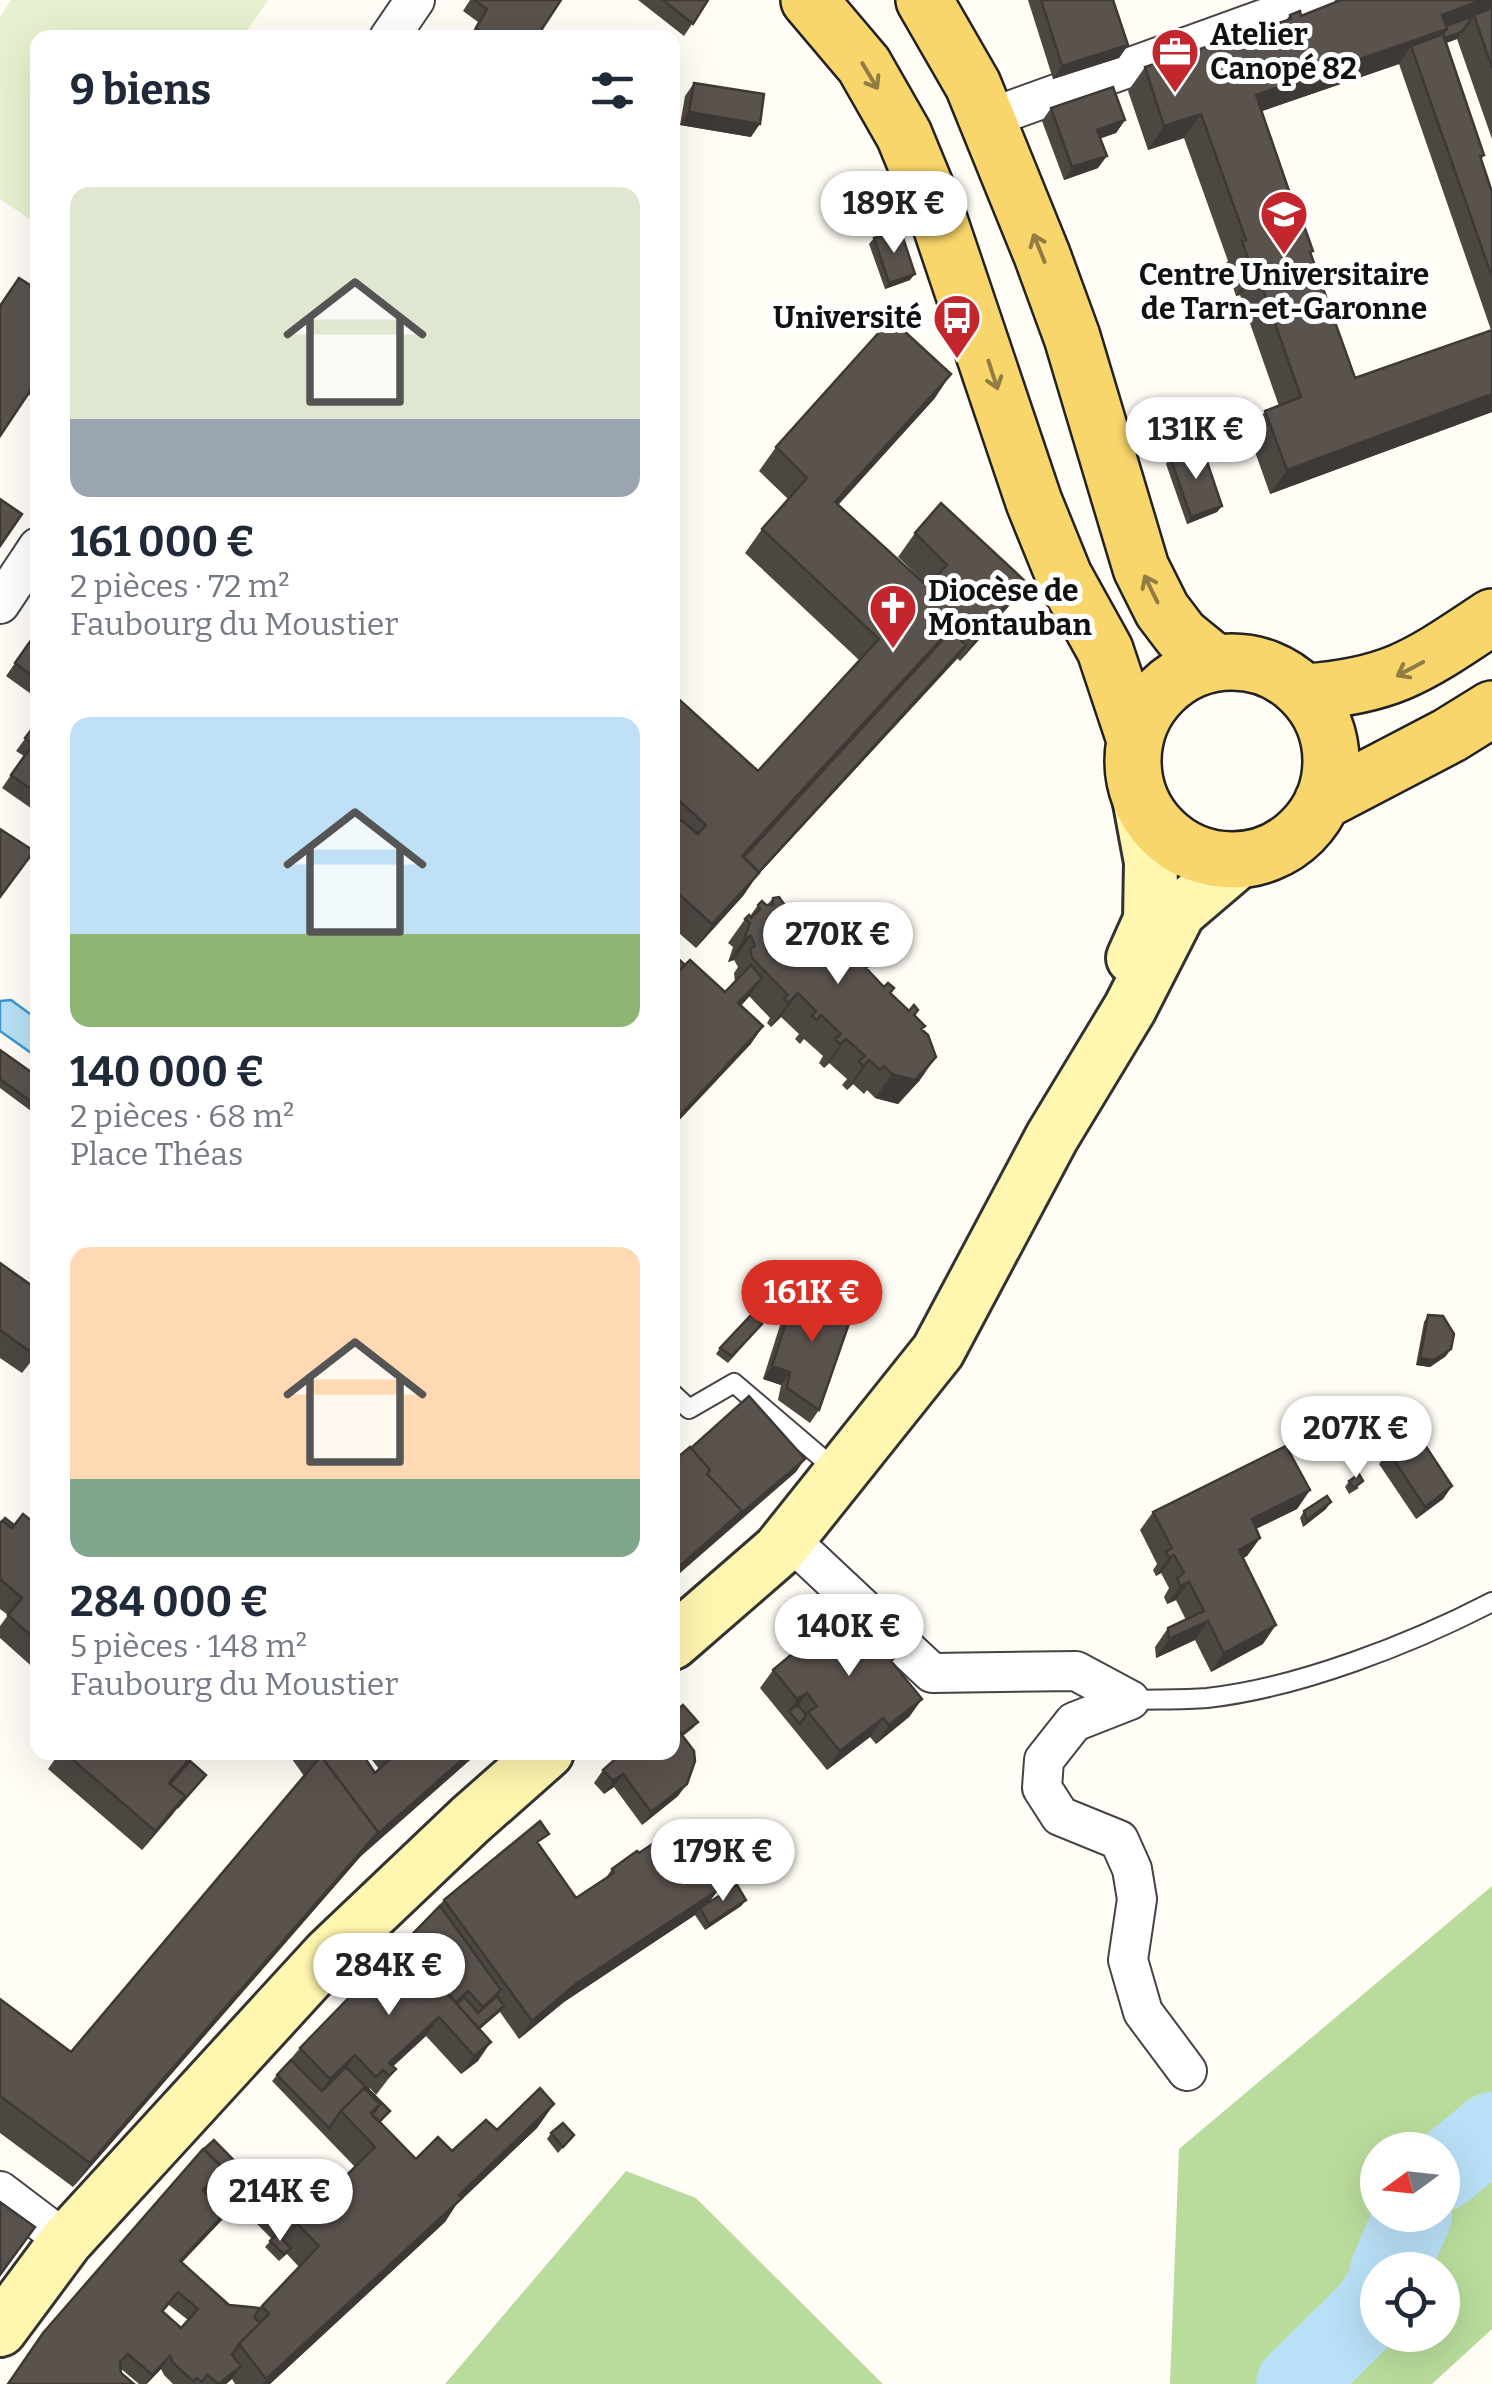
<!DOCTYPE html>
<html lang="fr">
<meta charset="utf-8">
<style>
:root{--surface:#fff;--page:#f6f6f7;--text:#1f2937;--muted:#747a83;--accent:#d93025}
body{margin:0;font-family:Bitter,serif;background:var(--page);color:var(--text);height:100vh;display:flex;flex-direction:column;font-size:38px;white-space:nowrap}
*{box-sizing:border-box;margin:0}
p{font-size:32px;color:var(--muted)}
.icon{flex:none;width:55px;height:55px;fill:none;stroke:currentColor;stroke-width:2;stroke-linecap:round;stroke-linejoin:round}
.map{position:relative;flex:1;overflow:hidden}
.details{position:absolute;left:30px;top:30px;width:650px;height:1730px;display:flex;flex-direction:column;background:var(--surface);border-radius:20px;box-shadow:0 10px 40px #0002}
.details>*{flex:none}
.needle{width:65px;rotate:255deg}
.tools{position:absolute;left:1360px;top:2132px;display:grid;gap:20px}
.tools a{display:grid;place-items:center;width:100px;height:100px;border-radius:50%;background:var(--surface);box-shadow:0 10px 40px #0002;font-size:50px}
.price{position:absolute;translate:-50% -85px;padding:0 22px;border-radius:35px;background:#fff;color:#222;font-size:32px;line-height:65px;filter:drop-shadow(0 2px 5px #0008)}
.price::after{content:'';position:absolute;left:50%;top:60px;width:30px;height:22px;margin-left:-15px;background:inherit;clip-path:polygon(0 0,100% 0,50% 100%)}
.price.active{background:var(--accent);color:#fff}
ul{padding:0;list-style:none}
li{display:grid;align-content:center;gap:20px;height:530px;padding:0 40px}
li span{display:grid;place-items:center;height:310px;border-radius:20px;color:#555}
li>.icon{margin-inline-start:auto}
span .icon{width:180px;height:180px;fill:#fffc;stroke-width:1}
li b{font-size:42px}
h2{display:flex;justify-content:space-between;align-items:center;height:120px;padding:0 40px;font-size:42px}
.map>svg:first-child{display:block}
.forest{fill:#b9dc9c;fill-rule:evenodd}
.pitch{fill:#e6f2cf}
.water{fill:#b9e0f7;stroke:#3f96cf;stroke-width:2.5}
.lines{fill:none;stroke-linecap:round;stroke-linejoin:round}
.river{stroke:#b9e0f7;stroke-width:78}
.service-casing{stroke:#444;stroke-width:22}
.minor-casing{stroke:#444;stroke-width:42}
.secondary-casing{stroke:#333;stroke-width:58}
.primary-casing{stroke:#222;stroke-width:60}
.service{stroke:#fff;stroke-width:18}
.minor{stroke:#fff;stroke-width:38}
.secondary{stroke:#fff6b0;stroke-width:52}
.primary{stroke:#f9d66b;stroke-width:55}
.wall{fill:#4d4742;fill-rule:evenodd}
.shaded-wall{fill:#3f3936}
.building{fill:#5a524d;stroke:#3f3936;stroke-width:2.5;fill-rule:evenodd}
.oneway{stroke:#917d42}
.labels{text-anchor:middle;stroke-width:10;stroke-linejoin:round;paint-order:stroke}
.poi-label{font-size:30px;font-weight:bold;fill:#111;stroke:#fff;text-anchor:start}
</style>
<div class="map">
<svg width="1492" height="2384" viewBox="0 0 1492 2384">
<rect width="100%" height="100%" fill="#fffdf5"/>
<path class="forest" d="M1492,1886V2329L1432,2384H1170L1179,2149ZM1378,2150H1442V2215H1378ZM1378,2270H1442V2335H1378Z
M626,2171L696,2198L883,2384H445Z"/>
<path class="pitch" d="M11,0H268L243,37L38,38L37,224L0,199V17Z"/>
<path class="water" d="M11,1000L37,1019V1057L0,1031V1001Z"/>
<g class="lines">
<path class="river" d="M1442,2172L1492,2131
M1389,2270L1413,2215
M1295,2384L1373,2307L1378,2297"/>
<g class="service-casing">
<path id="service" d="M672,1393L689,1409L734,1383L836,1470
M1130,1700C1155,1699 1182,1700 1207,1698C1298,1688 1411,1644 1492,1602"/>
</g>
<g class="minor-casing">
<path id="minor" d="M389,38L415,0
M987,119L1316,0
M0,604L38,547
M788,1538L932,1673L1076,1671L1130,1700
M1130,1700L1074,1722L1044,1760L1042,1788L1060,1816L1119,1840L1132,1869L1137,1899L1128,1960L1143,2012L1187,2071
M0,2191L66,2241"/>
</g>
<g class="secondary-casing">
<path id="secondary" d="M1133,958L1150,920L1151,862L1138,792
M672,1643L779,1550L938,1351L1052,1137L1130,1008L1179,912L1240,860
M0,2330L66,2241L329,1954L470,1820L547,1752"/>
</g>
<g class="primary-casing">
<path id="primary" d="M809,0L864,65L904,135L939,220L1034,502L1064,576L1105,650L1135,740
M924,0L973,85L1042,255L1072,337L1141,568L1162,610L1181,635L1214,662
M1133 761a99 99 0 1 1 198 0a99 99 0 1 1-198 0Z
M1305,692C1393,686 1421,664 1492,617
M1322,802L1450,735L1492,709"/>
</g>
<use href="#service" class="service"/>
<use href="#minor" class="minor"/>
<use href="#secondary" class="secondary"/>
<use href="#primary" class="primary"/>
</g>
<path class="wall" d="M470,0H561L536,38H469L478,22L463,11Z
M638,0H708L684,36Z
M1028,0H1113L1128,45L1119,58L1053,79Z
M1492,0V139L1457,39L1446,43L1484,155L1481,160L1492,192V412L1270,494L1249,435L1265,411L1279,406L1240,295L1236,296L1225,264L1228,261L1184,138L1148,150L1128,91L1145,67L1286,20L1290,15L1301,16ZM1399,64L1491,330L1355,378L1262,111Z
M694,83L751,137L680,125L685,96Z
M1051,108L1125,120L1116,133L1100,138L1098,168L1064,180L1042,121Z
M874,238L910,280L885,289L869,244Z
M38,290V402L28,394Z
M935,398L838,505L927,585L898,557L915,533L1009,606L960,661L957,658L756,877L743,896L696,948L672,927V693L758,771L859,660L745,553L762,529L788,499L759,471L776,447Z
M1170,457L1222,506L1217,512L1187,524L1166,464Z
M36,633L38,634V699L6,676Z
M38,721V813L2,788L24,756L16,751Z
M773,898L788,910L808,913L826,911L823,915L844,936L853,935L844,948L909,1011L918,1010L915,1016L925,1026L922,1030L920,1080L898,1104L875,1098L867,1090L864,1094L853,1084L847,1090L842,1085L847,1079L829,1063L824,1068L819,1063L823,1056L804,1039L800,1044L795,1039L799,1034L781,1017L771,1027L767,1023L770,1018L749,996L741,1006L763,1026L750,1045L685,965L725,992L735,982L734,973L738,967L734,960L728,962L733,947L728,943L745,919L750,916L758,905H767Z
M0,1050L38,1103L31,1111L0,1088Z
M0,1263L38,1353L22,1373L0,1358Z
M796,1291L819,1410L810,1423L778,1400L781,1385L763,1379L787,1303Z
M1428,1315L1446,1356L1430,1367L1416,1365L1424,1322Z
M762,1324L728,1363L716,1354L720,1348Z
M1388,1451L1452,1486L1443,1499L1416,1519L1379,1464Z
M1349,1481L1359,1488L1349,1494L1345,1487Z
M1310,1490L1297,1509L1256,1529L1260,1538L1247,1556L1243,1558L1263,1644L1211,1672L1195,1640L1156,1658L1155,1647L1168,1628L1186,1620L1176,1600L1167,1604L1164,1597L1169,1588L1161,1573L1156,1576L1153,1570L1157,1564L1140,1530L1153,1512Z
M1326,1509L1303,1527L1300,1518L1304,1511Z
M0,1523L38,1526V1672L0,1638V1626L8,1615L0,1609Z
M864,1628L898,1654L892,1662L922,1699L909,1717L876,1744L870,1737L827,1770L760,1688L773,1670Z
M38,1683V1696L32,1691Z
M672,1714L698,1722L693,1728L683,1736L678,1796L642,1825L614,1787L604,1794L594,1783L603,1770Z
M60,1752H195L190,1761L206,1775L142,1850L48,1769Z
M287,1752H361L375,1773L379,1769L366,1752H479L361,1856L73,2187L0,2133V1999L71,2052L304,1776Z
M540,1846L576,1898L605,1879L612,1869L639,1853L718,1890L709,1902L746,1900L741,1906L705,1930L695,1915L564,2002L519,2039L500,2012L480,2029L478,2061L461,2074L426,2036L393,2066L396,2069L376,2095L370,2088L369,2090L390,2111L380,2123L416,2159L452,2151L554,2104L537,2128L456,2205L445,2222L270,2384H235L232,2379L226,2384H173L164,2375L161,2369L147,2384H139L120,2368L8,2384L203,2149L261,2187L312,2210L355,2167L272,2081L300,2048L444,1900ZM237,2204L272,2239L265,2247L279,2261L287,2254L299,2267L261,2308L229,2305L182,2262ZM169,2305L188,2320L181,2328L163,2312Z
M551,2133L574,2135L558,2153L547,2139Z"/>
<path class="shaded-wall" d="M1482,0H1492V14L1474,15L1457,39L1435,47L1411,46L1399,64L1239,119L1256,95L1442,15Z
M1128,45L1119,58L1053,79L1062,66Z
M689,112L760,124L751,137L680,125Z
M1201,114L1184,138L1148,150L1164,126Z
M1125,120L1116,133L1088,143L1097,130Z
M1107,156L1098,168L1064,180L1072,167Z
M1253,272H1257L1240,295L1236,296Z
M915,274L910,280L885,289L889,283Z
M951,374L935,398L819,526L835,502Z
M1492,394V412L1270,494L1287,470Z
M1222,506L1217,512L1187,524L1191,517Z
M1026,582L1009,606L960,661L977,637Z
M959,620L942,643L736,868L742,856Z
M966,645L958,658L756,877L743,896L696,948L712,924L750,881Z
M751,936L734,960L728,962L744,939Z
M762,978L749,997L725,1022L738,1003Z
M798,993L781,1017L771,1027L788,1003Z
M763,1026L750,1045L672,1128V1124Z
M846,1039L829,1063L824,1068L840,1044Z
M936,1057L920,1080L898,1104L875,1098L892,1074Z
M869,1060L853,1084L847,1090L863,1066Z
M1451,1349L1446,1356L1430,1367L1416,1365L1420,1358Z
M772,1366L790,1372L781,1385L763,1379Z
M805,1459L796,1472L672,1580V1573L742,1511Z
M1452,1486L1443,1499L1416,1519L1425,1507Z
M1310,1490L1297,1509L1239,1537L1252,1519Z
M1331,1502L1326,1509L1303,1527L1307,1520Z
M1260,1538L1247,1556L1226,1568L1239,1550Z
M1174,1555L1161,1573L1156,1576L1169,1558Z
M1189,1582L1176,1600L1167,1604L1180,1586Z
M1208,1621L1195,1640L1156,1658L1169,1639Z
M1276,1625L1263,1644L1211,1672L1224,1653Z
M807,1693L794,1711H789L797,1699Z
M922,1699L909,1717L876,1744L889,1725Z
M883,1718L870,1737L827,1770L840,1751Z
M471,1752H479L361,1856L73,2187L90,2163L378,1832Z
M623,1774L614,1787L604,1794L613,1781Z
M687,1784L678,1796L642,1825L651,1812Z
M185,1796L172,1815L142,1850L155,1831Z
M718,1890L705,1908H700L695,1915L564,2002L519,2039L532,2021L577,1983Z
M746,1900L741,1906L705,1930L709,1924Z
M504,2006L499,2012L463,2044L468,2037Z
M439,2017L426,2036L386,2073L389,2063Z
M491,2042L478,2061L461,2074L474,2056Z
M355,2055L342,2074L317,2097L330,2079Z
M554,2104L537,2128L456,2205L445,2222L270,2384H263Z
M242,2198L237,2204L172,2273L180,2261Z
M170,2356L161,2369L146,2384L152,2375Z
M241,2366L232,2379L226,2384H219Z"/>
<path class="building" d="M474,0H561L536,38H486L476,28L487,9Z
M663,0H708L693,24Z
M1041,0H1113L1128,45L1062,66Z
M1341,0H1482L1442,15L1447,29L1256,95L1299,220H1302L1313,251L1310,252L1355,378L1492,330V394L1287,470L1265,411L1301,397L1257,272H1253L1242,241L1246,240L1201,114L1164,126L1145,67L1291,19L1290,15L1300,11L1301,16Z
M1492,8V68L1474,15Z
M1473,16L1462,32L1445,38L1443,34L1447,29L1446,26Z
M1443,34L1484,155L1480,156L1492,192V277L1411,46Z
M694,83L764,94L760,124L689,112Z
M1113,87L1125,120L1097,130L1107,156L1072,167L1051,108Z
M900,229L915,274L889,283L874,238Z
M19,278L38,290V379L0,436V306Z
M891,319L951,374L835,502L927,586L947,565L915,533L941,503L1026,582L977,637L959,620L825,765L742,856L759,873L712,924L672,888V831L681,820L698,834L706,825L672,794V693L758,771L879,639L762,529L807,478L776,447Z
M1202,447L1222,506L1191,517L1170,457Z
M0,499L22,514L0,546Z
M951,631L966,645L759,872L744,857Z
M36,633L38,634V680L15,663Z
M38,721V794L11,775L33,744L25,738Z
M0,829L34,851L0,897Z
M779,897L788,910L792,904L808,913L818,905L826,911L822,914L844,936L848,932L853,935L843,947L860,965L864,960L870,965L866,968L884,987L888,983L894,988L890,993L909,1011L914,1005L918,1010L914,1015L925,1026L921,1029L928,1035L936,1057L915,1080L892,1074L884,1066L880,1070L869,1060L863,1066L859,1061L865,1056L846,1039L840,1044L835,1039L841,1034L821,1015L817,1020L812,1016L816,1011L798,993L788,1003L784,999L788,995L752,958L750,949L755,946L751,936L744,939L750,923L745,919L749,915L751,918L760,909L758,905L762,901L766,905H773V898Z
M672,953L685,965L672,978Z
M690,960L725,992L751,965L762,978L738,1003L763,1026L672,1124V978Z
M0,1050L38,1077V1103L36,1105L0,1079Z
M0,1263L38,1290V1352L35,1355L0,1330Z
M796,1291L854,1309L819,1410L787,1388L790,1372L772,1366Z
M753,1313L762,1324L732,1356L720,1348Z
M1428,1315L1443,1316L1454,1334L1451,1349L1434,1360L1420,1358Z
M749,1396L805,1459L737,1517L742,1511L707,1474L710,1470L691,1448Z
M1415,1430L1452,1486L1425,1507L1388,1451Z
M1286,1446L1310,1490L1252,1519L1260,1538L1239,1550L1276,1625L1224,1653L1208,1621L1169,1639L1168,1628L1204,1611L1189,1582L1180,1586L1177,1578L1184,1573L1174,1555L1169,1558L1166,1552L1172,1548L1153,1512Z
M690,1447L710,1470L707,1474L742,1511L672,1573V1462Z
M1359,1474L1363,1481L1354,1488L1349,1481Z
M1327,1496L1331,1502L1307,1520L1304,1511Z
M23,1514L38,1526V1550L35,1553L38,1556V1642L8,1615L22,1598L0,1579V1523L2,1521L12,1528Z
M5,1518L14,1525L12,1528L3,1521Z
M848,1607L864,1628L873,1622L898,1654L891,1661L922,1699L889,1725L883,1718L840,1751L808,1712L817,1706L807,1693L797,1699L773,1670Z
M683,1705L698,1722L682,1734L672,1722V1714Z
M798,1705L806,1715L800,1724L789,1711Z
M672,1722L694,1751L695,1761L687,1784L651,1812L623,1774L613,1781L603,1770L623,1752H672Z
M64,1752H195L169,1783L185,1796L155,1831Z
M313,1752H361L375,1773L395,1754L394,1752H471L374,1837L378,1832L321,1756L318,1759Z
M321,1756L378,1832L90,2163L0,2096V1999L71,2052Z
M190,1761L206,1775L177,1808L185,1796L170,1784Z
M540,1821L549,1834L537,1842L576,1898L614,1873L612,1869L637,1851L639,1853L675,1829L718,1890L577,1983L532,2021L444,1900Z
M737,1885L746,1900L709,1924L700,1908Z
M440,1906L501,1990L483,2007L468,1991L456,2002L403,1944Z
M402,1943L491,2042L474,2056L439,2017L389,2063L396,2069L389,2076L383,2070L376,2077L355,2055L330,2079L300,2048Z
M497,1996L504,2006L478,2028L457,2004L464,1997L478,2013Z
M291,2060L322,2091L346,2067L390,2111L379,2122L372,2115L380,2104L364,2088L341,2111L329,2128L277,2075Z
M364,2088L380,2104L371,2113L416,2159L438,2137L452,2151L486,2120L497,2130L540,2088L554,2104L459,2195L462,2198L266,2379L239,2344L269,2314L262,2306L319,2246L261,2187L275,2172L312,2210L375,2147L341,2111Z
M563,2123L574,2135L563,2147L551,2133Z
M214,2140L263,2190L261,2187L249,2204L242,2198L221,2219L225,2213L204,2191L224,2169L204,2149Z
M203,2149L224,2169L203,2190L225,2213L180,2261L229,2305L260,2308L254,2317L260,2323L239,2344L232,2355L241,2366L219,2384L207,2375L202,2382L197,2378L193,2381L173,2363L170,2356L152,2375L128,2354L120,2362L121,2373L134,2384H8L43,2333ZM178,2292L198,2309L181,2328L162,2311Z
M0,2202L35,2227L0,2275Z
M277,2234L291,2248L284,2254L270,2241Z"/>
<defs><path id="oneway-shaft" d="M-6 0H5M1.5-3L5.5 0L1.5 3" fill="none" stroke-width="1.6" stroke-linecap="round" stroke-linejoin="round" transform="scale(2.5)"/></defs>
<g class="oneway">
<use href="#oneway-shaft" transform="translate(870 76) rotate(59)"/>
<use href="#oneway-shaft" transform="translate(1039 248) rotate(-112)"/>
<use href="#oneway-shaft" transform="translate(993 375) rotate(72)"/>
<use href="#oneway-shaft" transform="translate(1151 589) rotate(-116)"/>
<use href="#oneway-shaft" transform="translate(1410 669) rotate(152)"/>
</g>
<defs>
<g id="office-pin" transform="scale(2.5)"><path d="M0 17L-7.5 6A9.5 9.5 0 1 1 7.5 6Z" fill="#c4262e" stroke="#fff"/><path d="M-6-3h4V-5.5h4V-3h4V5H-6ZM-1-4.5V-3h2v-1.5ZM-6 0V1H6V0Z" fill="#fff"/></g>
<g id="university-pin" transform="scale(2.5)"><path d="M0 17L-7.5 6A9.5 9.5 0 1 1 7.5 6Z" fill="#c4262e" stroke="#fff"/><path d="M0-5L7-2L0 1L-7-2ZM-4 1L0 2.5L4 1V4Q0 6-4 4Z" fill="#fff"/></g>
<g id="bus-pin" transform="scale(2.5)"><path d="M0 17L-7.5 6A9.5 9.5 0 1 1 7.5 6Z" fill="#c4262e" stroke="#fff"/><path d="M-5-6H5V4H4V6H2V4H-2V6H-4V4H-5ZM-3.5-4V0h7V-4ZM-3.5 1.2v1.5H-2V1.2ZM2 1.2v1.5H3.5V1.2Z" fill="#fff"/></g>
<g id="church-pin" transform="scale(2.5)"><path d="M0 17L-7.5 6A9.5 9.5 0 1 1 7.5 6Z" fill="#c4262e" stroke="#fff"/><path d="M-1.2-6h2.4v3.5h3.3v2.4h-3.3V6h-2.4V-.1h-3.3v-2.4h3.3Z" fill="#fff"/></g>
</defs>
<g fill-rule="evenodd">
<use href="#office-pin" x="1175" y="52"/>
<use href="#university-pin" x="1284" y="214"/>
<use href="#bus-pin" x="957" y="318"/>
<use href="#church-pin" x="893" y="608"/>
</g>
<g class="labels">
<g class="poi-label">
<text x="1210" y="45">Atelier<tspan x="1210" dy="34">Canopé 82</tspan></text>
<text x="1284" y="285" text-anchor="middle">Centre Universitaire<tspan x="1284" dy="34">de Tarn-et-Garonne</tspan></text>
<text x="922" y="328" text-anchor="end">Université</text>
<text x="928" y="601">Diocèse de<tspan x="928" dy="34">Montauban</tspan></text>
</g>
</g>
</svg>
<div class="tools">
<a><svg class="needle" viewBox="-14 -14 28 28"><path d="M0-13l5 13h-10z" fill="#e53935"/><path d="M0 13l5-13h-10z" fill="#747a83"/></svg></a>
<a><svg class="icon" aria-label="locate" viewBox="0 0 24 24"><circle cx="12" cy="12" r="6"/><path d="M12 2v4M12 18v4M2 12h4M18 12h4"/></svg></a>
</div>
<b class="price" style="left:894px;top:256px">189K €</b>
<b class="price" style="left:1196px;top:482px">131K €</b>
<b class="price" style="left:838px;top:987px">270K €</b>
<b class="price active" style="left:812px;top:1345px">161K €</b>
<b class="price" style="left:1356px;top:1481px">207K €</b>
<b class="price" style="left:849px;top:1679px">140K €</b>
<b class="price" style="left:723px;top:1904px">179K €</b>
<b class="price" style="left:389px;top:2018px">284K €</b>
<b class="price" style="left:280px;top:2244px">214K €</b>
<section class="details">
<h2>9 biens<svg class="icon" aria-label="filters" viewBox="0 0 24 24"><path d="M4 7h16M4 17h16"/><circle cx="9" cy="7" r="2"/><circle cx="15" cy="17" r="2"/></svg></h2>
<ul>
<li><span style="background:linear-gradient(#dfe7d0 75%,#9aa5b1 0)"><svg class="icon" aria-label="home" viewBox="0 0 24 24"><path d="M3 11l9-7 9 7M6 9v11h12V9"/></svg></span><div><b>161 000 €</b><p>2 pièces · 72 m²</p><p>Faubourg du Moustier</p></div></li>
<li><span style="background:linear-gradient(#bfe0f5 70%,#8fb573 0)"><svg class="icon" aria-label="home" viewBox="0 0 24 24"><path d="M3 11l9-7 9 7M6 9v11h12V9"/></svg></span><div><b>140 000 €</b><p>2 pièces · 68 m²</p><p>Place Théas</p></div></li>
<li><span style="background:linear-gradient(#ffd9b3 75%,#7fa58c 0)"><svg class="icon" aria-label="home" viewBox="0 0 24 24"><path d="M3 11l9-7 9 7M6 9v11h12V9"/></svg></span><div><b>284 000 €</b><p>5 pièces · 148 m²</p><p>Faubourg du Moustier</p></div></li>
</ul>
</section>
</div>
